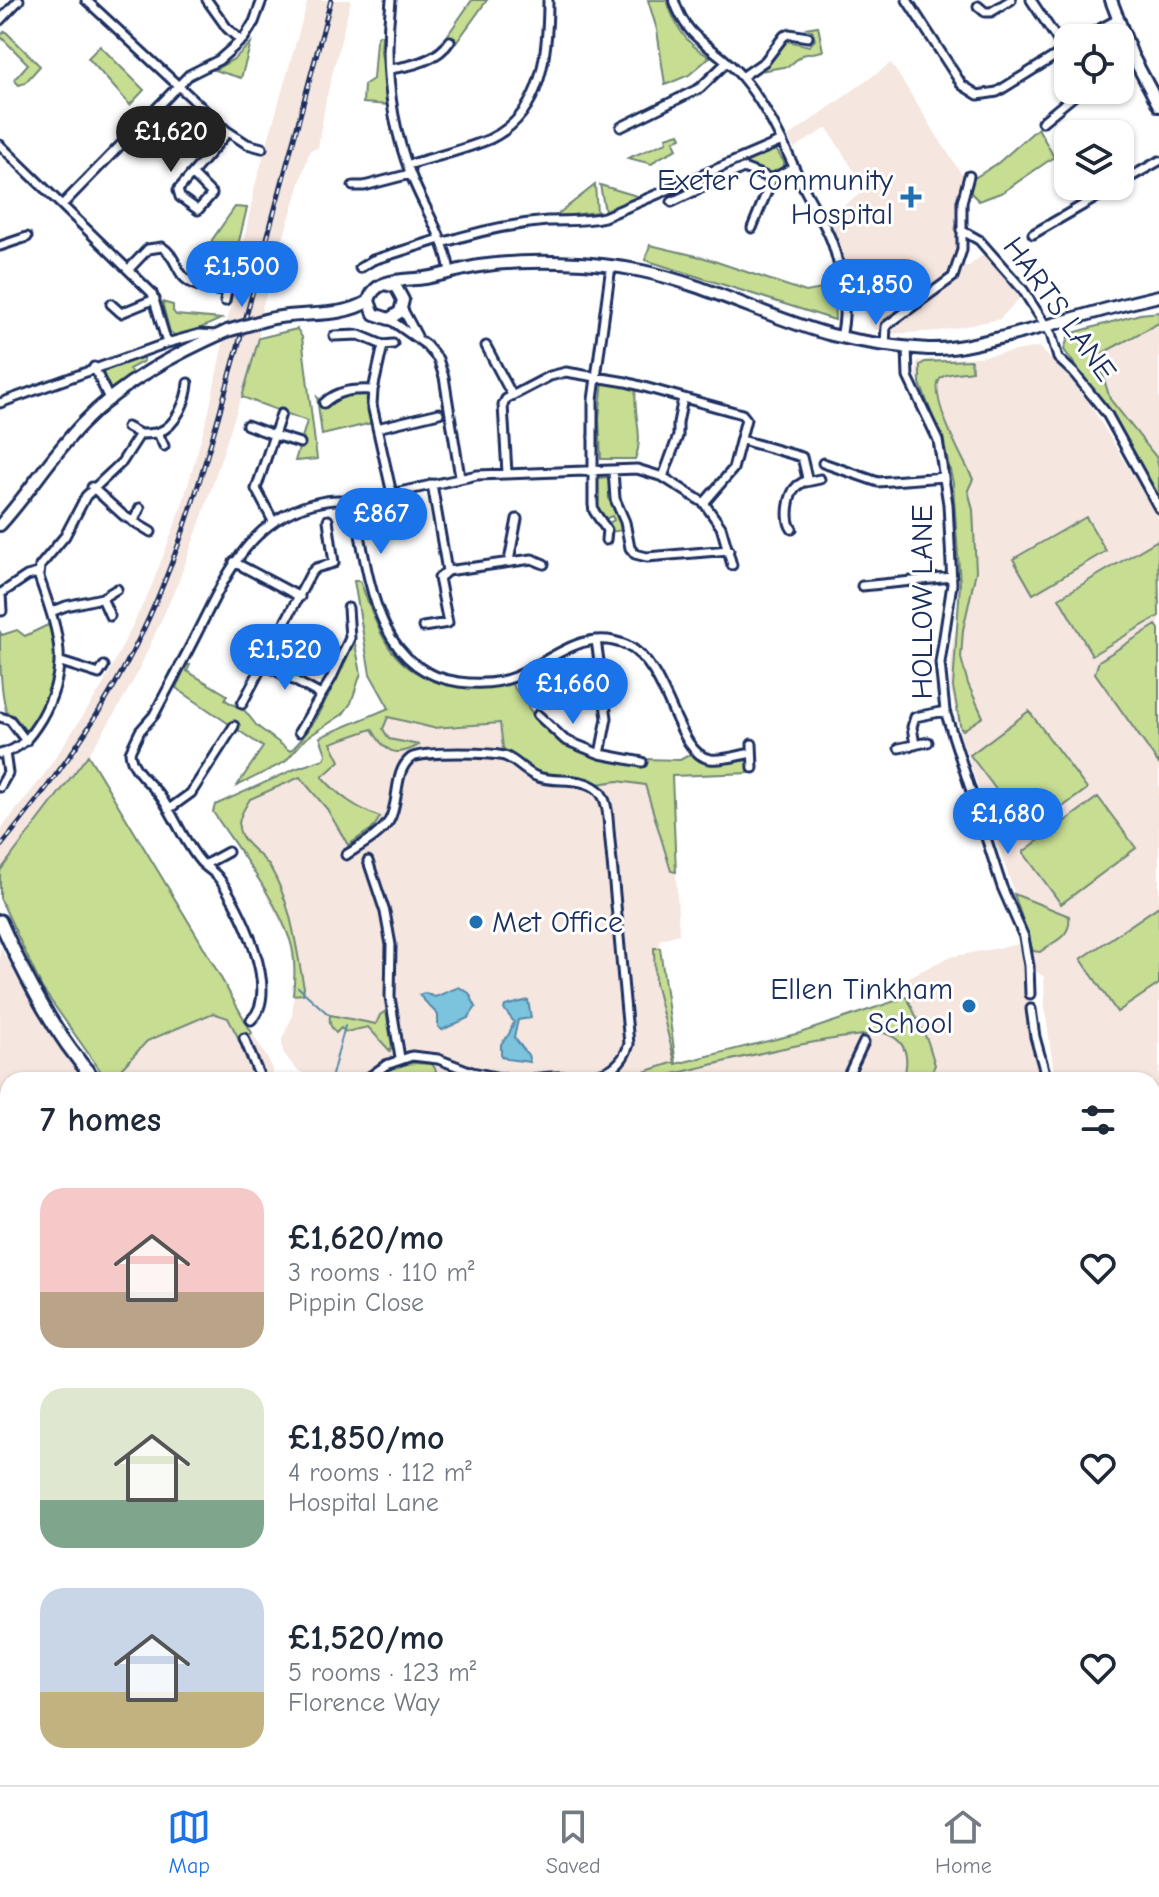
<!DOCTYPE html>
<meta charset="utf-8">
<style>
:root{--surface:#fff;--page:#f6f6f7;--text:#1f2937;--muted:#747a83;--line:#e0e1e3;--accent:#1a73e8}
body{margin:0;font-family:"Comic Neue",sans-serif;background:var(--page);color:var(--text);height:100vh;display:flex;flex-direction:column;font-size:30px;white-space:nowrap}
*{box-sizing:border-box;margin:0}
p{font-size:26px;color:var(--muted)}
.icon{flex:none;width:44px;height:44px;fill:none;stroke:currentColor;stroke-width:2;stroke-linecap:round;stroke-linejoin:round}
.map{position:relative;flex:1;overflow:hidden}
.details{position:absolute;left:0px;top:1072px;width:1160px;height:714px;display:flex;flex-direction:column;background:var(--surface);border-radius:24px 24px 0 0;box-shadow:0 2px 6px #0004}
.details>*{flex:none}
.fabs{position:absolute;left:1054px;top:24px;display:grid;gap:16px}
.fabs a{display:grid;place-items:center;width:80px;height:80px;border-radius:16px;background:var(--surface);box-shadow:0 2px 6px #0004;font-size:40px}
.price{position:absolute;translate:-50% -68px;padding:0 18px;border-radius:28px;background:var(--accent);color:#fff;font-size:26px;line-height:52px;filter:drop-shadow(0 2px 4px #0008)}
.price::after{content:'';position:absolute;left:50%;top:48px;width:24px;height:18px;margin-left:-12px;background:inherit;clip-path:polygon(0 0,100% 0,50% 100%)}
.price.on{background:#222;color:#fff}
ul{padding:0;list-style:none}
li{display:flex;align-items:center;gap:24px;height:200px;padding:0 40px}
li span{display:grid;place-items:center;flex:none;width:224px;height:160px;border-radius:24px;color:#555}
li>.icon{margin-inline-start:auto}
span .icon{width:96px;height:96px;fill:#fffc;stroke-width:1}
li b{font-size:34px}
h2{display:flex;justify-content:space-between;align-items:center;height:96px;padding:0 40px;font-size:34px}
.menu{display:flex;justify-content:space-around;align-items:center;height:112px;border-top:2px solid var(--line);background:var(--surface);font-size:22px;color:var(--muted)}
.menu a{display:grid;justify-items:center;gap:4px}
.menu .on{color:var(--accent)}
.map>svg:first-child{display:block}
.built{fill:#f5e6df}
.green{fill:#c6dd92;stroke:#708678;stroke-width:2}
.water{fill:#7cc3dd;stroke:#58a;stroke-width:2}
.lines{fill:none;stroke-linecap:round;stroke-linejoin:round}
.stream{stroke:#58a;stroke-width:2}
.minor-casing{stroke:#1b2f5e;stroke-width:13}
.secondary-casing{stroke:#1b2f5e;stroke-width:16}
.primary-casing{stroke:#1b2f5e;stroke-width:17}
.trunk-casing{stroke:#1b2f5e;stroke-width:17}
.motorway-casing{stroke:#1b2f5e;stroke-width:18}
.minor{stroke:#fff;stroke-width:7}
.secondary{stroke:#fff;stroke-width:10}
.primary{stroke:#fff;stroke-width:11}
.trunk{stroke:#fff;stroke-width:11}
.motorway{stroke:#fff;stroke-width:12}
.rail-casing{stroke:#1b2f5e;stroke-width:5}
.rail{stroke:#fff;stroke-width:2;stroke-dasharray:6;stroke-linecap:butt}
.secondary-bridge-casing{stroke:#1b2f5e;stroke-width:16;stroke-linecap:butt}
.secondary-bridge{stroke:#fff;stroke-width:10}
.poi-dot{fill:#1f6fb2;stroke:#fff;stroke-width:3}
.labels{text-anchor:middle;stroke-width:6;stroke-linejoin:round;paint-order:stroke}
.poi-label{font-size:30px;fill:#1b2f5e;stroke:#fff;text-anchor:end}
.street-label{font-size:30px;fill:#1b2f5e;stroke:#fff}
</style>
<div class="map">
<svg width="1159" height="1785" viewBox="0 0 1159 1785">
<rect width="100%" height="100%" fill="#fff"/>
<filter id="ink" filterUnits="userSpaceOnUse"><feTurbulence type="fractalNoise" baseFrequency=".0125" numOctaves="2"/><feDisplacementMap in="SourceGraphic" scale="16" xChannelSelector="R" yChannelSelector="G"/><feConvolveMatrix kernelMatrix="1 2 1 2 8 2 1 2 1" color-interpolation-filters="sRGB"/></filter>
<g filter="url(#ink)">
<path class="built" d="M308,0H351L326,99L318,148L310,150L262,308L258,345L202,517L178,583L136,676L115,713L93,748L0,871V830L41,779L102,687L150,590L181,509L209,411L255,186Z
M891,63L960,172L973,179L965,204L963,267H968L990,249L1024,293L1000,319L939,331L890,334L874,329L850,290L845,261L829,221L840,208L866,190L827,128L794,148L788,137Z
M1159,323V462L1110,399L1097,356Z
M1039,347L1073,382L1091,406L1159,519V1087L1152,1089V1080H1055L1045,1010L1044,977L1034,970L1033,951L1028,933L961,737L950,686L952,644L963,598L965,501L946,439L916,376L917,361L979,357Z
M516,711L520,743L671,776L679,934L659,940L676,1064L833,1038L885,1032L900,1041L906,1051L908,1060L903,1080H312L295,1068L283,1052L282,1039L292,1017L295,978L290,940L260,883L213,812L215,805L295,769L324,759L326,754L320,737L367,716Z
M1020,944L1028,984L1030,1028L1044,1080H928L935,1064L907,997L903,980L949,957Z
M0,947L48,1027L89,1080H8V1778H727L729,1785H0Z
M214,1013L228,1018L239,1041L252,1033L269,1061L275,1080H111L147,1041Z
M1152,1694L1159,1706V1777L1152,1773Z"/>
<path class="green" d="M472,0H487L456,43L447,36Z
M648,0H667C674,25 686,45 710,57L689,75L665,85L657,30Z
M818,26L823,51L802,55L789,66L760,71L787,41L809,46L815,40L812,30L805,28Z
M5,31L40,66L25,83L19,85L14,80L28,64L0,36Z
M379,35H382L381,52L389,105L363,103L364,85L373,79L376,41Z
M251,43L241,78L214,70L234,59Z
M100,46L144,90L130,105L88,58Z
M1038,128L1054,157L1003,192L979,201L967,189L973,179L998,163Z
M679,133L681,138L674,141L677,149L657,159L652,164L628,158L667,142L666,137Z
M775,148L784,162V169C769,178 760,168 745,165L679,195L671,191Z
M595,185L597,212L554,217Z
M600,185L640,197L605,211Z
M235,207L247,208L233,266L219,265L208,257L212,240Z
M650,245L705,258L806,292L833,287L835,320L645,260Z
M162,302L173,305V311L176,315L221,319L194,331L176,336L170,332Z
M1159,312V323L1097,356L1110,399L1156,457L1159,468V497L1105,405L1064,350L1069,334L1140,314Z
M297,329L302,337L317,459L295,461L307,421L242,397L259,338Z
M142,356L144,361L129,369L133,374L115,389L109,391L102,377L106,368Z
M971,360L972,371C963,373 947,372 941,378C926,392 964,462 973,479L968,490L973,510L976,571L963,630L961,658L968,684L983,717L963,730L961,729L953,687L960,584L953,483L945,449L920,383V365L925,362Z
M603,381L636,388C632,413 645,435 635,459H601L599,418Z
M354,393H368L372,423L322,435L317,397L326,408L333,399Z
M611,477L613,505L623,530L610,532L607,524L614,520L612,516L604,519C592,508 596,492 597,478Z
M1086,517L1106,551L1033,594L1013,559Z
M1158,540L1159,616L1092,655L1059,598Z
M354,581H360C369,603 377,631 391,650C420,688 468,692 511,683L539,722L554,733V736C578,757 611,762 642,764L644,759L680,760L691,754L701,762L717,764L748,760L750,773L672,776L676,872L671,871L645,785L618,781L590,785L568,777L544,776L529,772L503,748L500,723L433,728L388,717L383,729L389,739L419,745C395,758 385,753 372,729L331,743L340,761L322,777C339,796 356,808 380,817L373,828L348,845L327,809L300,777L250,799C245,808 238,817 239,828C241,844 262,854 270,867C293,907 295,944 304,987L303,994L293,995C295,977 296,957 290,940C276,898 238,850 213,812L215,805L295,769L324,759L326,754L320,737L389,708L370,674Z
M50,624C62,663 53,696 29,729L22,730C18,721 10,718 6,710C0,687 0,657 0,632L2,635L17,630L25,636Z
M1156,625L1159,629V764L1095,673L1099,661Z
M354,639L361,673L351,703L343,714L305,739L285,762L237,786L263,747L176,688L186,665H190L187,671L227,695L225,700L245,711L257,726L290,751C317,728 339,672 354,639Z
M1029,711L1087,789L1028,832L970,755Z
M88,755L199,939L252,1033L240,1041L228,1018L213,1013L147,1041L111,1080H107L42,988L0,898V871Z
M1098,797L1136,848L1061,904L1023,852Z
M1014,894L1069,916C1072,937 1054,941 1040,952L1033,951Z
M1159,906V984L1117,1012L1081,959Z
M654,948H660L676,1064L800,1033L907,997L928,1042L935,1065L928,1080H903C909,1061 909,1042 887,1034C881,1031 871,1034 863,1035C798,1042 733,1060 669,1075V1080H619L675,1062L655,983Z
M386,1011L392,1046L390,1051L368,1027L346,1032L341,1028L336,1033C330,1027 329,1023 330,1015L376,1024L380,1015Z
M413,1063L432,1064L436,1070L431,1080H374L393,1067Z
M1157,1575L1159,1682L1152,1686V1578Z
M812,1778H990L989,1785H814Z
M1004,1778H1084L1092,1785H1002Z"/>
<path class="water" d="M459,987L469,993L476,1007L468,1018L442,1030L438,1027V1015L419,995L424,993L435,997Z
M528,1000L531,1018L518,1020L514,1037L528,1055L530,1062L507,1059L501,1056V1044L509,1034L514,1022L504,1009L505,1006Z"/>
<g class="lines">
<path class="stream" d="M298,987L328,1014
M332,1075L345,1026"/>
<g class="minor-casing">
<path id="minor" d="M86,0L227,131L247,144L262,148
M207,0L227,28L241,41
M391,0C384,59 389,119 411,175C423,207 445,237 450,272
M674,0C688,44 716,45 742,77C770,110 786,151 805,190C814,208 827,226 833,245C842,273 848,308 841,337
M907,0L962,85L978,95L997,92L1068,48
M1031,0L1065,51
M978,6L985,12H991L1011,0
M0,20L19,0
M1083,38L1118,19
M390,69C412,66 438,60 450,41
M742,77L765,61L784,36L789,34L808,37
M1042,122L1081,90
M621,127L700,88L727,62
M0,145L152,293L167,343
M408,165C434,157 464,150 490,139C543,114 548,52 548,0
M192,174L212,194L198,210L180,197L178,190L228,132
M1120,183L1159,161
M353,186H364L410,174
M672,202L743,168L772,179L794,167
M62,205L189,75L219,60L244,38L254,22L262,0
M752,228L772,179
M961,230L979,240L1023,290L1051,334L1058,358L1074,373L1107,414L1159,508
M1033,234L1116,186
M442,243C475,232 512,224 547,221C567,220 585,222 604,217L782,141
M0,246L27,237
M360,268L373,260L440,239
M129,269L148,249L162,247C173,254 175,265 182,275C192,288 212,289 227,292
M225,301L229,282
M111,304L121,313L155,299
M402,308L417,336
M389,319L426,345L438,359L444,377L460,477
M334,336L359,335L383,345L393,344
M383,345L373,390L372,405L392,494
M486,346L512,395
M885,346L886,326L953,277L962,250V202L969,176
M907,347L908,377L938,440L948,504L952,584L940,663L945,711L1002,887L1024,937L1029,966L1030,994
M94,367L110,401
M0,403L167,343L200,334L216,335
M324,403C338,390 354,389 373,390
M281,414L274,435L300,443
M247,425L274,435L256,489L273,521
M377,428L439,413
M158,433L164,446
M140,434C146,434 153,434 159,432C176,426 187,400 188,383
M742,440L802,457L807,478C805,482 801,483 797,486C788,494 785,520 792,529
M823,463L878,482L944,477
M613,470L615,499L625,522L630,548L635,554L647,557L729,550
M507,473L503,405L506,399L550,376L566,372L626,382L742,414L746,419L733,469L704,503
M663,477L678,436V423L683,398
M806,482L820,479
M92,487L124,516L151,532
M354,502C368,570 373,671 459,682C481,685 505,683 525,672C557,655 588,628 626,645C670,665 675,754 710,759C723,761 739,755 752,753
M133,522L140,508
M606,540L607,530L594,511L593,505V400L611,266
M509,561L517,519
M234,562L300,597
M447,571L532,559L544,564
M862,586L952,577
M0,594L27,576L38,573
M1,594L2,611
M102,598L117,589
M51,612L66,606L102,598L110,616
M423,627L448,623L439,578L447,571L432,484
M596,640L607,718L600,754L642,762
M61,662L99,674L104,666
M264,664L321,695
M242,704L311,573L316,568L334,563L328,520
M538,715L565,740L600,754
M0,717L10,720L26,741
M299,732L331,679L350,638L348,608
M752,744L753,768
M915,745L912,727L915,717L945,711
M899,748L928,742
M0,754C21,749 30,737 41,719C72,665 58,632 39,577L40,566L65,536L86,496L122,462L140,434L127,427
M0,787L8,773L5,753
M169,809L191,793L234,726
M346,855C361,845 379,836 389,821C400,803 393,771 411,758C421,751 496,752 507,757C519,763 526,773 538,777C557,783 582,776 598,790C608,799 608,818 609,830L629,1044C615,1091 563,1070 529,1080
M368,861L385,912L391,945L390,997L400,1058
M204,865L228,852
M1031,1009L1035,1037L1047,1080
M251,1020C282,993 239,904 218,877C213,871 205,867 200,861C184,842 175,817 161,797C151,783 131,770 130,752L140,731L154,715C168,688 183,661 197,633C224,580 248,521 312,504C326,500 340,498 354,502L477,475L637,469L663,477L704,503L721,527L732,565
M244,1038L261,1080
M365,1080L386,1065L412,1056L438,1059L472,1072L510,1080
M846,1080L864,1042
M1152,1110L1159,1127
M1152,1161L1159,1158
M0,1396L8,1390
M1152,1422L1159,1421
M2,1454L8,1451
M0,1706L8,1726
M29,1778L32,1785
M506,1778L509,1785
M372,1785L385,1778"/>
</g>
<g class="secondary-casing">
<path id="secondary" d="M1111,0L1132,55L1159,106
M384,284L396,287L403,300L400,312L389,319L374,314L369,301C374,277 406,281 425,278C443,275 461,269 479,266C527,259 595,261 642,271C708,285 768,318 832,335C864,343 896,347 928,349C950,350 974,344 995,339C1050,327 1103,308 1159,296
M265,320C299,310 338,320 369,301
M0,525C29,493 52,455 82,424C122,382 175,354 227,331
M1152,1263L1159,1262
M0,1628L8,1624"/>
</g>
<g class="primary-casing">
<path id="primary" d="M0,921C25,977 54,1034 95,1080"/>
</g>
<g class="trunk-casing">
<path id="trunk" d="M770,1778L774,1785
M792,1778L795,1785"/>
</g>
<g class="motorway-casing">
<path id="motorway" d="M1098,1778L1108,1785
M994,1785L995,1778"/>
</g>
<use href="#minor" class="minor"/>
<use href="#secondary" class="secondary"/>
<use href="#primary" class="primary"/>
<use href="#trunk" class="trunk"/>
<use href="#motorway" class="motorway"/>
<g class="rail-casing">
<path id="rail" d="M0,847C46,791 90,732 124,668C178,569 207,458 237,350C269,234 300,117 331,0"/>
</g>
<use href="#rail" class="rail"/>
<g class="secondary-bridge-casing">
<path id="secondary-bridge" d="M227,331L265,320"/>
</g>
<use href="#secondary-bridge" class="secondary-bridge"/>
</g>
</g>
<g class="poi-dot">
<path d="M907 185h8v8h8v8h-8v8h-8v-8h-8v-8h8z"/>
<circle cx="476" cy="922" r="8"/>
<circle cx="969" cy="1006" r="8"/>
</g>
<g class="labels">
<g class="poi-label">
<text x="893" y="190">Exeter Community<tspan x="893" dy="34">Hospital</tspan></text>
<text x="492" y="932" text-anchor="start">Met Office</text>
<text x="953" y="999">Ellen Tinkham<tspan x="953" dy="34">School</tspan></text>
</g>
<g class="street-label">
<text transform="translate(1060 309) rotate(54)" y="10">HARTS LANE</text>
<text transform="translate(922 602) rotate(-90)" y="10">HOLLOW LANE</text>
</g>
</g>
</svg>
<div class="fabs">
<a><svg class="icon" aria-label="locate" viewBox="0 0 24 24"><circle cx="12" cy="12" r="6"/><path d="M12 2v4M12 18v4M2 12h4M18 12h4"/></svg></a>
<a><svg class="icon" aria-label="layers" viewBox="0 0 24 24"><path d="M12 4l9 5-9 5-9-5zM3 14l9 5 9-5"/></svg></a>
</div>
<b class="price on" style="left:171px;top:174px">£1,620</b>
<b class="price" style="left:242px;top:309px">£1,500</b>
<b class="price" style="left:876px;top:327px">£1,850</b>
<b class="price" style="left:381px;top:556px">£867</b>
<b class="price" style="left:285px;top:692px">£1,520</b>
<b class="price" style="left:573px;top:726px">£1,660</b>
<b class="price" style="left:1008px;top:856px">£1,680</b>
<section class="details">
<h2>7 homes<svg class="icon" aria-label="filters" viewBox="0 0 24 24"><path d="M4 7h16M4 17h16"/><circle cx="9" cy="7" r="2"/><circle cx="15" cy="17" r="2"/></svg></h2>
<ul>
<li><span style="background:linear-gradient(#f6c9c9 65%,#b9a48a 0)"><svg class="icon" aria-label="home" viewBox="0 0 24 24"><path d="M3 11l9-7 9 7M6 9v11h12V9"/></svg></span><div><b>£1,620/mo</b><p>3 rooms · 110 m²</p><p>Pippin Close</p></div><svg class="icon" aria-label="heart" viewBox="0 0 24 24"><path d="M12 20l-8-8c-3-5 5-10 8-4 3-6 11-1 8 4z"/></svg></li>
<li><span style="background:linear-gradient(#dfe7d0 70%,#7fa58c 0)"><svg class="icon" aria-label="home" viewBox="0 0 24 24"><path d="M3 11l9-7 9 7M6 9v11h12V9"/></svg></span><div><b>£1,850/mo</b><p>4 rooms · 112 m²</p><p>Hospital Lane</p></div><svg class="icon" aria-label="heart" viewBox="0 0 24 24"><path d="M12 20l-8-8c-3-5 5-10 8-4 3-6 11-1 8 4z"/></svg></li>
<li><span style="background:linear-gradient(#c9d6e8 65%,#c2b280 0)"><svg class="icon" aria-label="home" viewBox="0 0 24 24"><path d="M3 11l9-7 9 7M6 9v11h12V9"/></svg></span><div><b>£1,520/mo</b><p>5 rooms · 123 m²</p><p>Florence Way</p></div><svg class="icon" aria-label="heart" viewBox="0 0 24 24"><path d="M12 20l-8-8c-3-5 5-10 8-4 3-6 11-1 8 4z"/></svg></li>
</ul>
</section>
</div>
<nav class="menu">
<a class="on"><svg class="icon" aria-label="map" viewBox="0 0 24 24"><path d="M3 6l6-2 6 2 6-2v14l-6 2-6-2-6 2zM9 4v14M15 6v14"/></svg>Map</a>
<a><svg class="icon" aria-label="saved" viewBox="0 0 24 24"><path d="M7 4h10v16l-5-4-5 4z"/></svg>Saved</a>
<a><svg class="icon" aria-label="home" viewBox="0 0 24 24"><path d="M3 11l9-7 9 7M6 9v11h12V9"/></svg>Home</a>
</nav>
